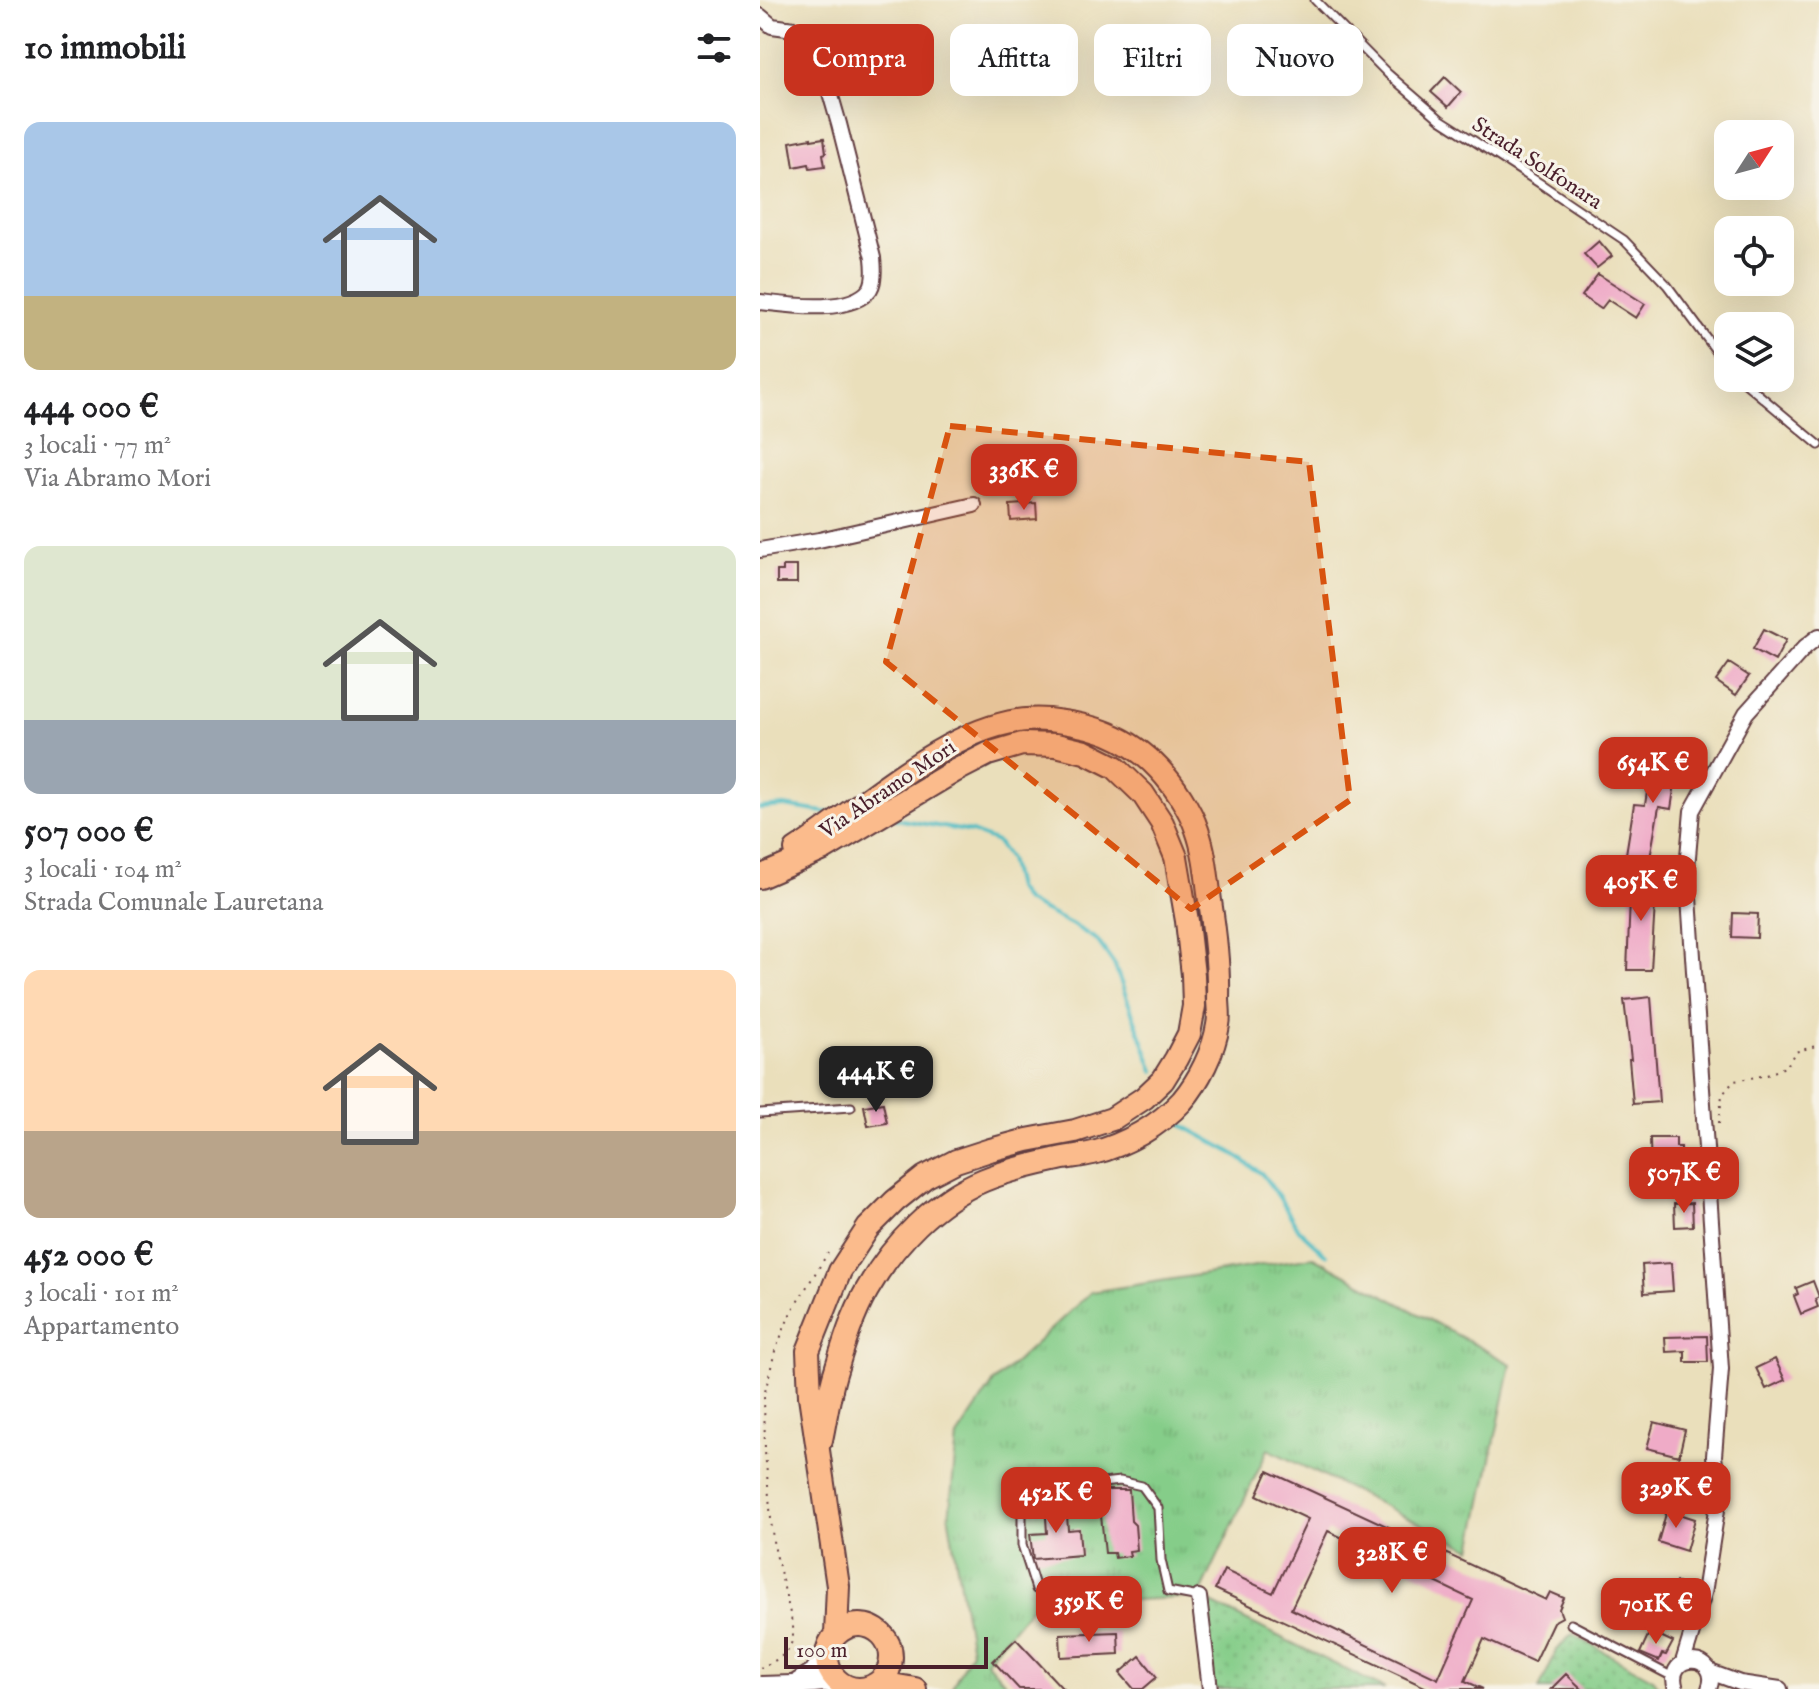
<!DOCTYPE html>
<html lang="it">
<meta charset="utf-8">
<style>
:root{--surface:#fff;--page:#f6f6f6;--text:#202124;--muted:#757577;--accent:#c8321e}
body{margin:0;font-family:"IM FELL English",serif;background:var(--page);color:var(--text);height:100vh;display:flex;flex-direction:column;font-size:30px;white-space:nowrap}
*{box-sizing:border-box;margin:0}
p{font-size:26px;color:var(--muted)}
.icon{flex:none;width:44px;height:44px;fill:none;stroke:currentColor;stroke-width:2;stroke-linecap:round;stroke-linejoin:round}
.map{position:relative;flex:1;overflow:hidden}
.details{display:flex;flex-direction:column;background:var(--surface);width:760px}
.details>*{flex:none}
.hud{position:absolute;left:24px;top:24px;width:760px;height:72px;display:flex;gap:16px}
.needle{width:52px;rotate:54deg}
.buttons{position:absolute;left:954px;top:120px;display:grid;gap:16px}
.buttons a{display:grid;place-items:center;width:80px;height:80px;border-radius:16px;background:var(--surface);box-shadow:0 8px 32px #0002;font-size:40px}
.scale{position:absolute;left:24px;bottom:20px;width:204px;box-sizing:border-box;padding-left:8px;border:4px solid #4a1f2b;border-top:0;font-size:22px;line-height:28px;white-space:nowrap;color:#4a1f2b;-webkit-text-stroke:6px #f7f3e8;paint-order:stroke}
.price{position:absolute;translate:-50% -68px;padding:0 18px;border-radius:16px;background:var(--accent);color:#fff;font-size:26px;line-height:52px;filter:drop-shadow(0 2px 4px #0008)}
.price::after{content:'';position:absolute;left:50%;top:48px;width:24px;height:18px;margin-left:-12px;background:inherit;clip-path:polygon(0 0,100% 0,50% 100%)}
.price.selected{background:#222;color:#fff}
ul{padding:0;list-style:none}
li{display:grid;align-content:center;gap:16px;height:424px;padding:0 24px}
li span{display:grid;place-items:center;height:248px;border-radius:16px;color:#555}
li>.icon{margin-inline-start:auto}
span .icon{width:144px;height:144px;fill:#fffc;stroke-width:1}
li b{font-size:34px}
h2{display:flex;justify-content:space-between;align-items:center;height:96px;padding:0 24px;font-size:34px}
.tag{padding:0 28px;border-radius:16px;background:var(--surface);box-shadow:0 8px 32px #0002;font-size:28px;line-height:72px}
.tag.selected{background:var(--accent);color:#fff}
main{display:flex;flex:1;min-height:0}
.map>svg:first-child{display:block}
.grass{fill:url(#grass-tufts);stroke:#68765a;stroke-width:2}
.park{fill:url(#park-dots);stroke:#68765a;stroke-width:2}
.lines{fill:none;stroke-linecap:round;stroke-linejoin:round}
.stream{stroke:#4cbbc3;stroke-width:4}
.building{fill:#efabc7;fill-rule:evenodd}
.service-casing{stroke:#623c41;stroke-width:11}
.minor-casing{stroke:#623c41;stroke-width:18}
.tertiary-casing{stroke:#623c41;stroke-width:22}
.primary-casing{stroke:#623c41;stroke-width:26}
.path{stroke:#623c41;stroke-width:2;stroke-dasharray:2 6;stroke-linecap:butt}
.service{stroke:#fff;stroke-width:7}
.minor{stroke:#fff;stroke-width:14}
.tertiary{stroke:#fff;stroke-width:18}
.primary{stroke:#fbbb8c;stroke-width:22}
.tertiary-bridge-casing{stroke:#623c41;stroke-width:22;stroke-linecap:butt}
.tertiary-bridge{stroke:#fff;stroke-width:18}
.marked{fill:#d8530f;fill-opacity:0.2;stroke:#d8530f;stroke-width:6;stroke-dasharray:16 10;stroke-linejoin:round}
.labels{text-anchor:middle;stroke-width:6;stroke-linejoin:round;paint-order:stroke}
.street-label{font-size:22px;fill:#4a1f2b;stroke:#f7f3e8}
</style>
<main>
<section class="details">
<h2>10 immobili<svg class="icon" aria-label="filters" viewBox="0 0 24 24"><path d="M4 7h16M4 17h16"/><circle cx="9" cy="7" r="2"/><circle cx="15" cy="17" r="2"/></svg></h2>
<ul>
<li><span style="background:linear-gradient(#a9c7e8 70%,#c2b280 0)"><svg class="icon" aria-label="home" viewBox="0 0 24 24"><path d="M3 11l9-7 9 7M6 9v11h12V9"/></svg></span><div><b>444 000 €</b><p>3 locali · 77 m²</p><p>Via Abramo Mori</p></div></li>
<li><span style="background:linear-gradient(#dfe7d0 70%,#9aa5b1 0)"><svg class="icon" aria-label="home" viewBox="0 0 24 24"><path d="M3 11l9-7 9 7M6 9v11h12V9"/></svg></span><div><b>507 000 €</b><p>3 locali · 104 m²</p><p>Strada Comunale Lauretana</p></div></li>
<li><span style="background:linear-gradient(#ffd9b3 65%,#b9a48a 0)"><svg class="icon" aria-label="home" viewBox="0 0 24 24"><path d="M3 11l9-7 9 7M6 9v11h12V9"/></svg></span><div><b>452 000 €</b><p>3 locali · 101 m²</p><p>Appartamento</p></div></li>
</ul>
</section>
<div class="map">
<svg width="1059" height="1689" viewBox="0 0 1059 1689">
<defs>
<pattern id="grass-tufts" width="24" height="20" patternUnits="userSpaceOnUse" patternTransform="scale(2)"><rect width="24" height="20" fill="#85cd89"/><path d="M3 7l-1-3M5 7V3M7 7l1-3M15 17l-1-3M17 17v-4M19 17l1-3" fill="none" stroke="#74b076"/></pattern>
<pattern id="park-dots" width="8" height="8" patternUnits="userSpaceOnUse" patternTransform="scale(2)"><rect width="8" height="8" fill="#85cd89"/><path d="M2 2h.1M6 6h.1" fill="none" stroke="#74b076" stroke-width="1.8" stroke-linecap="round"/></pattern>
</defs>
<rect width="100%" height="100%" fill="#f7f3e8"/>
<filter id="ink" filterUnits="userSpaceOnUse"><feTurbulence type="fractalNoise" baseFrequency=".0125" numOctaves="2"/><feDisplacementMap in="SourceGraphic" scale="16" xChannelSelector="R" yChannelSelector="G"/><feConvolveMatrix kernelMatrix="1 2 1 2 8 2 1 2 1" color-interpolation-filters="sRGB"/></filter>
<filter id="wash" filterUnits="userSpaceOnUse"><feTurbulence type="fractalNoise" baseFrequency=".006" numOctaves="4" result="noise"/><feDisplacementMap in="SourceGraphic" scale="32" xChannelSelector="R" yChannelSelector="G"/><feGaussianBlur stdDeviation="1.8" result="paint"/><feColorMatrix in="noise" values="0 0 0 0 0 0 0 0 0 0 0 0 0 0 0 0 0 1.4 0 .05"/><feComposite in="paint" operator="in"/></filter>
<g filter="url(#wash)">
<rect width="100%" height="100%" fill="#eadfbb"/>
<path class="grass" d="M553,1257L751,1364L712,1549L508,1449L439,1597L354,1601H276L226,1661L251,1689H191L211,1651L189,1519L197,1437L233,1383L331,1292Z"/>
<path class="park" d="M439,1597L625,1689H450Z
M812,1634L893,1679L900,1689H779L797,1650Z"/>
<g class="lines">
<path class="stream" d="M0,808L24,806L70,813
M136,819L212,832L237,842L249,859L256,888L265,901L311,924L337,940L354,964L394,1071
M406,1094L408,1098
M420,1120L422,1125L471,1152L502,1174L519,1197L539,1230L566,1255"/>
</g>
<g id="blocks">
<path class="building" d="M685,77L701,92L688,107L671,92Z
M51,138V140L64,138L66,153L63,154L65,166L50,168L49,164L34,167L30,142Z
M839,241L852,256L837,268L824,254Z
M838,274L885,304L876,318L848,300L841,309L822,296Z
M276,503L277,519L251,521L250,505Z
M23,566H37V583H17V571H23Z
M1004,629L1026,640L1015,661L993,649Z
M969,663L989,676L976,695L956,681Z
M893,753L919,757L911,809L899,807L890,858L866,854L874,804L885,805Z
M871,876L894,877V886H896L891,970H867Z
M973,913L998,914L997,938L972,937Z
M891,997L899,1102L873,1104L869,1059H871L864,1000Z
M123,1103L127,1123L108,1126L104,1106Z
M890,1138H916V1147H921V1181H900V1178H891Z
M932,1203L933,1226L915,1227L914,1204Z
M911,1263L913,1291L884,1293L882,1265Z
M1053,1281L1059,1297L1055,1299L1058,1307L1041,1314L1034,1296L1038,1294L1036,1288Z
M947,1336L948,1362H925V1351L906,1352L905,1337Z
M1015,1359L1025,1380L1006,1389L996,1368Z
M894,1422L925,1430L919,1456L887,1448Z
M508,1471L786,1600L790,1592L804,1598L799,1609L802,1617L793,1622L774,1662L724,1639L705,1681L723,1689H669L455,1589L464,1570L513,1593L548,1519L497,1495ZM568,1531L713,1600L678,1679L531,1609Z
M344,1490H369L371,1521L375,1525L377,1550L369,1551L370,1556L355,1558L354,1553H345L339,1497H343Z
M306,1500L308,1530L319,1529L321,1555L273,1559L270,1534L287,1533L285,1502Z
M907,1510L935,1519L926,1551L898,1542Z
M916,1582L935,1589L927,1611L908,1604Z
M890,1631L913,1642L906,1655L902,1654L899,1661L880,1653Z
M358,1632L359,1654L301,1657L300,1634Z
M256,1639L274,1658L303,1689H259L233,1661Z
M380,1656L397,1677L383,1689H374L360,1673Z
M806,1674L822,1689H791Z"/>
</g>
</g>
<g filter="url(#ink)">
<use href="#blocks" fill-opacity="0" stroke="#623c41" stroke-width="2"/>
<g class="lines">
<g class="service-casing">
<path id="service" d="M555,0L628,74L680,119L781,184L864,240L907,285L968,367
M979,378L1059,445
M0,1113L91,1107
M276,1589L262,1545V1510L279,1490L360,1481L382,1486L398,1508L401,1560L408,1591L439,1597
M811,1624L913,1677"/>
</g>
<g class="minor-casing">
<path id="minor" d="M0,16L12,26L34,29L64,72L79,124L113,258C114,267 115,281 110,289C91,315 27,305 0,302
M0,550L59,540L214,505
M439,1597L450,1689
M923,1662L944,1593L959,1497L954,1456L961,1369L927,868L932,811L986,713L1045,647L1059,636
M950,1672L980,1683L1020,1689
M916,1689C903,1650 963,1653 949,1689"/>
</g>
<g class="tertiary-casing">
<path id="tertiary" d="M33,1685L64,1682L84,1686
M34,1685L54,1672L66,1654"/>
</g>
<g class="primary-casing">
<path id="primary" d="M36,850C105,806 203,711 288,720C333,725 367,735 399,769C414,785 430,809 437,830C445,852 447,877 450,901C455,933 459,965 458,998C458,1007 460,1016 458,1025C454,1051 439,1081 422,1101C399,1126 365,1145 333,1153C320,1156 306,1157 294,1160C271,1165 246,1171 224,1180C175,1200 133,1244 107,1290C93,1314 84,1343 76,1370C69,1392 66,1417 61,1440
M0,877L64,849L193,772L228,754L262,744L296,745L325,752L355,767L383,794L402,823L416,857L427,921L433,975L434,1006L429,1034L416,1059L403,1080L384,1098L352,1119L315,1131L267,1140L230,1150L196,1161L165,1177L135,1201L108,1228L80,1271L48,1351L50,1396L78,1586L76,1634
M67 1657a32 32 0 1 1 64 0a32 32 0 1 1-64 0Z
M116,1684L132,1685L155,1689"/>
</g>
<path class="path" d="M959,1123L962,1095L974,1081L1007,1075L1027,1066L1035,1052L1059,1045
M0,1668C21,1658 35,1652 33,1626L13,1541L5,1452L4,1396L15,1351L31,1312L68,1253"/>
<use href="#service" class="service"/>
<use href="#minor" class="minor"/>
<use href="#tertiary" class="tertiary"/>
<use href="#primary" class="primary"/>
<g class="tertiary-bridge-casing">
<path id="tertiary-bridge" d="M0,1686L33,1685"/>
</g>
<use href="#tertiary-bridge" class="tertiary-bridge"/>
</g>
</g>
<path class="marked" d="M190,426L549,462L590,800L431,909L126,662Z"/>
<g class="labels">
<g class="street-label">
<text transform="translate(778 162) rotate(33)" y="8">Strada Solfonara</text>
<text transform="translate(127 788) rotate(-34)" y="8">Via Abramo Mori</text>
</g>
</g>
</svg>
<div class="buttons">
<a><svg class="needle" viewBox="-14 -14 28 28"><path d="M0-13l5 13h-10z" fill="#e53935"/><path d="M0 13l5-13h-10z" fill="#757577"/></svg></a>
<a><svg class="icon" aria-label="locate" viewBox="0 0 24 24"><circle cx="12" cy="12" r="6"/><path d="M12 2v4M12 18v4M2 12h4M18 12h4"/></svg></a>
<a><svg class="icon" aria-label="layers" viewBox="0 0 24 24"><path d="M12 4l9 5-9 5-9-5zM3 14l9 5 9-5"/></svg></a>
</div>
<div class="scale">100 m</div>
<b class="price" style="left:264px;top:512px">336K €</b>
<b class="price" style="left:893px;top:805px">654K €</b>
<b class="price" style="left:881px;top:923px">405K €</b>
<b class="price selected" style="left:116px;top:1114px">444K €</b>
<b class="price" style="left:924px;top:1215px">507K €</b>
<b class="price" style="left:916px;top:1530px">329K €</b>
<b class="price" style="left:296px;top:1535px">452K €</b>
<b class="price" style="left:632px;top:1595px">328K €</b>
<b class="price" style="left:329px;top:1644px">359K €</b>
<b class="price" style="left:896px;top:1646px">701K €</b>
<div class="hud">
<a class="tag selected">Compra</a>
<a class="tag">Affitta</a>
<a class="tag">Filtri</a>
<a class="tag">Nuovo</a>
</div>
</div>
</main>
